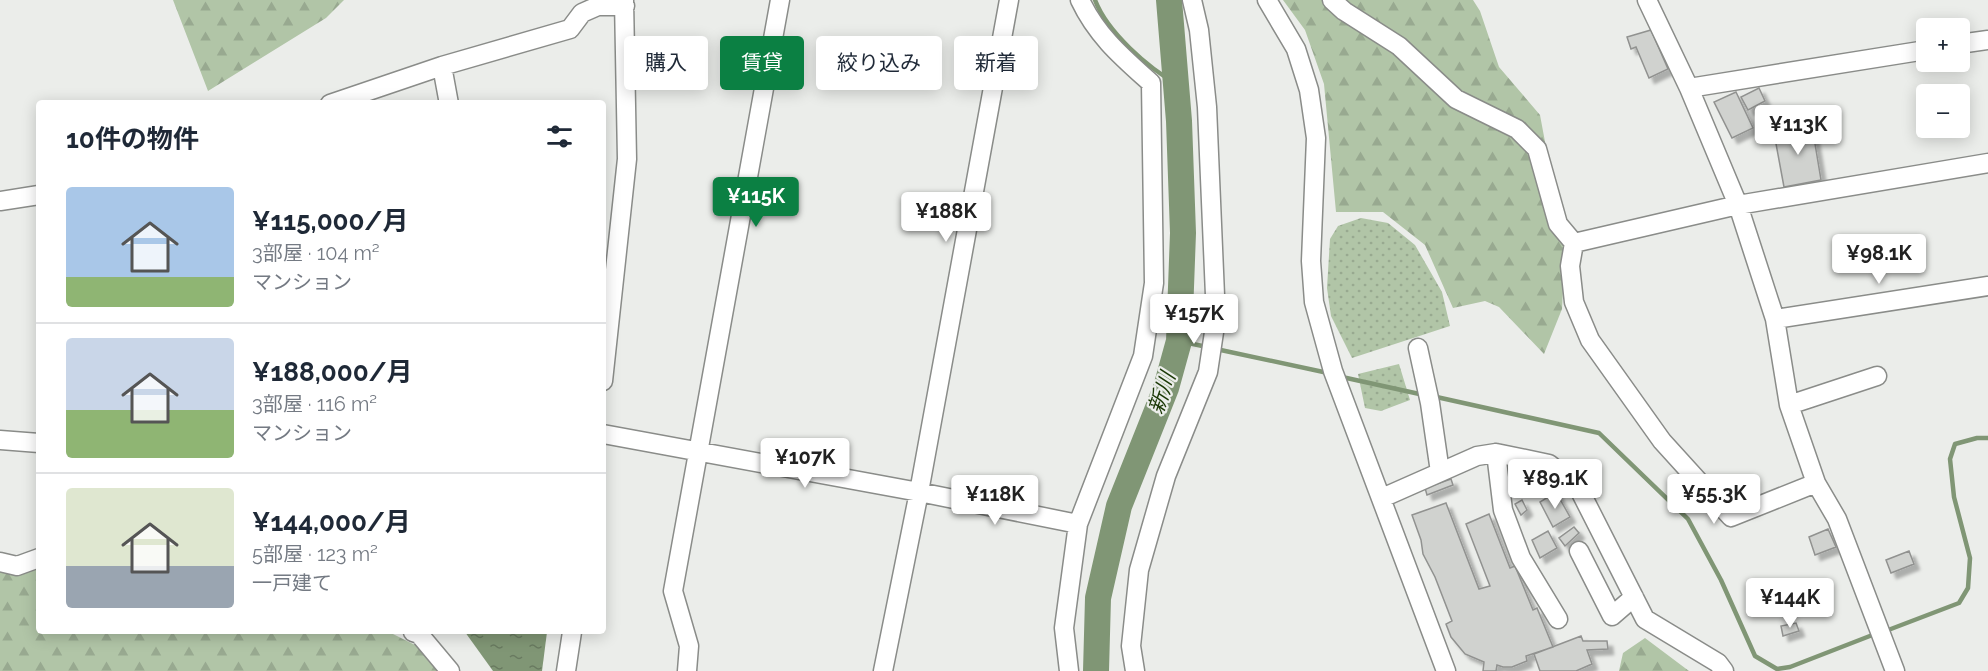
<!DOCTYPE html>
<html lang="ja">
<meta charset="utf-8">
<style>
:root{--surface:#fff;--page:#f6f6f7;--text:#1f2937;--muted:#747a83;--line:#e0e1e3;--accent:#0b8043}
body{margin:0;font-family:Raleway,"Noto Sans JP",sans-serif;background:var(--page);color:var(--text);height:100vh;display:flex;flex-direction:column;font-size:22px;white-space:nowrap}
*{box-sizing:border-box;margin:0}
p{font-size:20px;color:var(--muted)}
.icon{flex:none;width:33px;height:33px;fill:none;stroke:currentColor;stroke-width:2;stroke-linecap:round;stroke-linejoin:round}
.map{position:relative;flex:1;overflow:hidden}
.drawer{position:absolute;left:36px;top:100px;width:570px;height:534px;display:flex;flex-direction:column;background:var(--surface);border-radius:6px;box-shadow:0 3px 15px #0003}
.drawer>*{flex:none}
.guide{position:absolute;left:624px;top:36px;width:570px;height:54px;display:flex;gap:12px}
.tools{position:absolute;left:1916px;top:18px;display:grid;gap:12px}
.tools a{display:grid;place-items:center;width:54px;height:54px;border-radius:6px;background:var(--surface);box-shadow:0 3px 15px #0003;font-size:30px}
.price{position:absolute;translate:-50% -51px;padding:0 14px;border-radius:6px;background:#fff;color:#222;font-size:20px;line-height:39px;filter:drop-shadow(0 2px 3px #0008)}
.price::after{content:'';position:absolute;left:50%;top:36px;width:18px;height:14px;margin-left:-9px;background:inherit;clip-path:polygon(0 0,100% 0,50% 100%)}
.price.on{background:var(--accent);color:#fff}
ul{padding:0;list-style:none}
li{display:flex;align-items:center;gap:18px;height:150px;padding:0 30px}
li+li{border-top:2px solid var(--line)}
li span{display:grid;place-items:center;flex:none;width:168px;height:120px;border-radius:6px;color:#555}
li>.icon{margin-inline-start:auto}
span .icon{width:72px;height:72px;fill:#fffc;stroke-width:1}
li b{font-size:26px}
h2{display:flex;justify-content:space-between;align-items:center;height:72px;padding:0 30px;font-size:26px}
.chip{padding:0 21px;border-radius:6px;background:var(--surface);box-shadow:0 3px 15px #0003;font-size:21px;line-height:54px}
.chip.on{background:var(--accent);color:#fff}
.map>svg:first-child{display:block}
.grass{fill:url(#grass-dots)}
.forest{fill:url(#forest-firs)}
.water{fill:url(#water-ripples)}
.lines{fill:none;stroke-linecap:round;stroke-linejoin:round}
.stream{stroke:#809675;stroke-width:4.5}
.river{stroke:#809675;stroke-width:26}
.building{fill:#d0d2cf;stroke:#919290;stroke-width:1.5;filter:url(#shadow)}
.minor-casing{stroke:#8a8c89;stroke-width:21}
.minor{stroke:#fff;stroke-width:18}
.labels{text-anchor:middle;stroke-width:4.5;stroke-linejoin:round;paint-order:stroke}
.water-label{font-size:21px;font-style:italic;fill:#1a3805;stroke:#ebedea}
</style>
<div class="map">
<svg width="1988" height="671" viewBox="0 0 1988 671">
<defs>
<pattern id="grass-dots" width="8" height="8" patternUnits="userSpaceOnUse" patternTransform="scale(1.5)"><rect width="8" height="8" fill="#b1c5a7"/><path d="M2 2h.1M6 6h.1" fill="none" stroke="#98a990" stroke-width="1.8" stroke-linecap="round"/></pattern>
<pattern id="forest-firs" width="22" height="20" patternUnits="userSpaceOnUse" patternTransform="scale(1.5)"><rect width="22" height="20" fill="#b1c5a7"/><path d="M5 1l3.5 6h-7zM16 11l3.5 6h-7z" fill="#98a990"/></pattern>
<pattern id="water-ripples" width="26" height="14" patternUnits="userSpaceOnUse" patternTransform="scale(1.5)"><rect width="26" height="14" fill="#809675"/><path d="M2 4q2-2 4 0t4 0M15 11q2-2 4 0t4 0" fill="none" stroke="#697a60"/></pattern>
<filter id="shadow"><feDropShadow dx="5.5" dy="5.5" stdDeviation="1.5" flood-color="#0004"/></filter>
</defs>
<rect width="100%" height="100%" fill="#ebedea"/>
<path class="grass" d="M1361,218L1388,223L1415,245L1442,292L1450,326L1352,358L1331,316L1327,288L1330,239L1338,226Z
M1399,364L1410,400L1381,411L1365,408L1358,374Z"/>
<path class="forest" d="M173,0H344L326,18L208,91Z
M1283,0H1473L1480,11L1499,67L1540,115L1565,249L1562,309L1544,354L1499,307L1485,301L1453,308L1425,245L1383,212H1336L1324,84L1305,30Z
M39,567V632H389L419,647L439,671H0V571L14,575Z
M1645,638L1689,671H1619L1623,653Z"/>
<path class="water" d="M465,632H547L542,671H493Z"/>
<g class="lines">
<path class="stream" d="M1095,0C1107,32 1148,68 1177,84
M1179,341L1207,347
M1216,349L1328,373
M1342,377L1424,395
M1432,396L1599,433L1688,519L1721,580L1755,656L1777,669L1790,667L1875,634
M1883,632L1959,603L1968,588L1970,558L1954,497L1950,459L1955,444L1977,438H1988"/>
<path class="river" d="M1096,671L1098,598L1119,506L1166,388L1179,341L1183,233L1179,121L1169,0"/>
</g>
<path class="building" d="M1651,30L1668,69L1649,78L1636,47L1631,49L1627,37Z
M1759,88L1765,101L1748,110L1741,97Z
M1736,92L1753,128L1732,138L1714,102Z
M1812,126L1821,180L1784,187L1774,133Z
M1451,479L1453,485L1427,495L1425,488Z
M1556,492L1570,517L1553,527L1540,502Z
M1522,500L1527,510L1521,515L1515,504Z
M1446,503L1479,589L1490,586L1466,524L1489,514L1510,568L1515,566L1533,610L1537,608L1553,647L1526,656L1527,661L1512,667H1503L1497,665L1496,671H1483L1484,662L1465,654L1451,637L1446,624L1452,621L1435,577L1423,554L1421,540L1412,515Z
M1574,527L1579,533L1565,546L1559,538Z
M1828,529L1836,547L1815,555L1809,537Z
M1548,531L1557,548L1540,558L1532,540Z
M1909,551L1914,564L1891,573L1886,560Z
M1796,623L1799,631L1783,636L1781,626Z
M1581,636L1583,641H1607L1608,649L1587,650L1592,664L1576,671H1540L1534,654Z"/>
<g class="lines">
<g class="minor-casing">
<path id="minor" d="M1267,0L1296,49L1309,90L1316,138L1311,261L1314,302L1333,371L1446,671
M1332,0L1344,11L1399,46L1456,99L1517,129L1537,149L1558,224L1574,243L1570,266L1574,302L1590,340L1662,441L1731,517L1816,483
M1647,0L1689,88L1738,205L1775,319L1789,405L1816,483L1837,519L1895,671
M1959,44L1988,40
M442,66L449,104
M1689,88L1926,50
M330,104L442,66L570,29L582,13L598,6H625
M0,201L39,195
M1574,243L1738,205L1988,163
M1775,319L1988,286
M1418,348L1430,403L1440,472
M603,381L627,159L624,0
M1789,405L1877,376
M603,434L919,492L1078,524
M0,440L39,443
M1496,453L1503,510L1521,558L1558,619
M1382,498L1477,456L1496,453L1549,464L1578,487L1645,619L1718,663L1724,671
M1579,551L1612,616L1634,597
M0,562L17,566L39,558
M413,632L419,634L450,671
M566,671L572,632
M687,671L689,646L673,591L780,0
M883,671L919,492L1009,0
M1069,671L1064,628L1078,524L1143,356L1154,283L1151,83C1122,57 1097,36 1080,0
M1135,671L1131,646L1139,570L1166,476L1208,372L1216,319L1207,107L1199,30L1192,0"/>
</g>
<use href="#minor" class="minor"/>
</g>
<g class="labels">
<g class="water-label">
<text transform="translate(1162 393) rotate(-71)" y="7">新川</text>
</g>
</g>
</svg>
<div class="tools">
<a>+</a>
<a>−</a>
</div>
<b class="price" style="left:1798px;top:156px">¥113K</b>
<b class="price on" style="left:756px;top:228px">¥115K</b>
<b class="price" style="left:946px;top:243px">¥188K</b>
<b class="price" style="left:1879px;top:285px">¥98.1K</b>
<b class="price" style="left:1194px;top:345px">¥157K</b>
<b class="price" style="left:805px;top:489px">¥107K</b>
<b class="price" style="left:1555px;top:510px">¥89.1K</b>
<b class="price" style="left:1714px;top:525px">¥55.3K</b>
<b class="price" style="left:995px;top:526px">¥118K</b>
<b class="price" style="left:1790px;top:629px">¥144K</b>
<div class="guide">
<a class="chip">購入</a>
<a class="chip on">賃貸</a>
<a class="chip">絞り込み</a>
<a class="chip">新着</a>
</div>
<section class="drawer">
<h2>10件の物件<svg class="icon" aria-label="filters" viewBox="0 0 24 24"><path d="M4 7h16M4 17h16"/><circle cx="9" cy="7" r="2"/><circle cx="15" cy="17" r="2"/></svg></h2>
<ul>
<li><span style="background:linear-gradient(#a9c7e8 75%,#8fb573 0)"><svg class="icon" aria-label="home" viewBox="0 0 24 24"><path d="M3 11l9-7 9 7M6 9v11h12V9"/></svg></span><div><b>¥115,000/月</b><p>3部屋 · 104 m²</p><p>マンション</p></div></li>
<li><span style="background:linear-gradient(#c9d6e8 60%,#8fb573 0)"><svg class="icon" aria-label="home" viewBox="0 0 24 24"><path d="M3 11l9-7 9 7M6 9v11h12V9"/></svg></span><div><b>¥188,000/月</b><p>3部屋 · 116 m²</p><p>マンション</p></div></li>
<li><span style="background:linear-gradient(#dfe7d0 65%,#9aa5b1 0)"><svg class="icon" aria-label="home" viewBox="0 0 24 24"><path d="M3 11l9-7 9 7M6 9v11h12V9"/></svg></span><div><b>¥144,000/月</b><p>5部屋 · 123 m²</p><p>一戸建て</p></div></li>
</ul>
</section>
</div>
